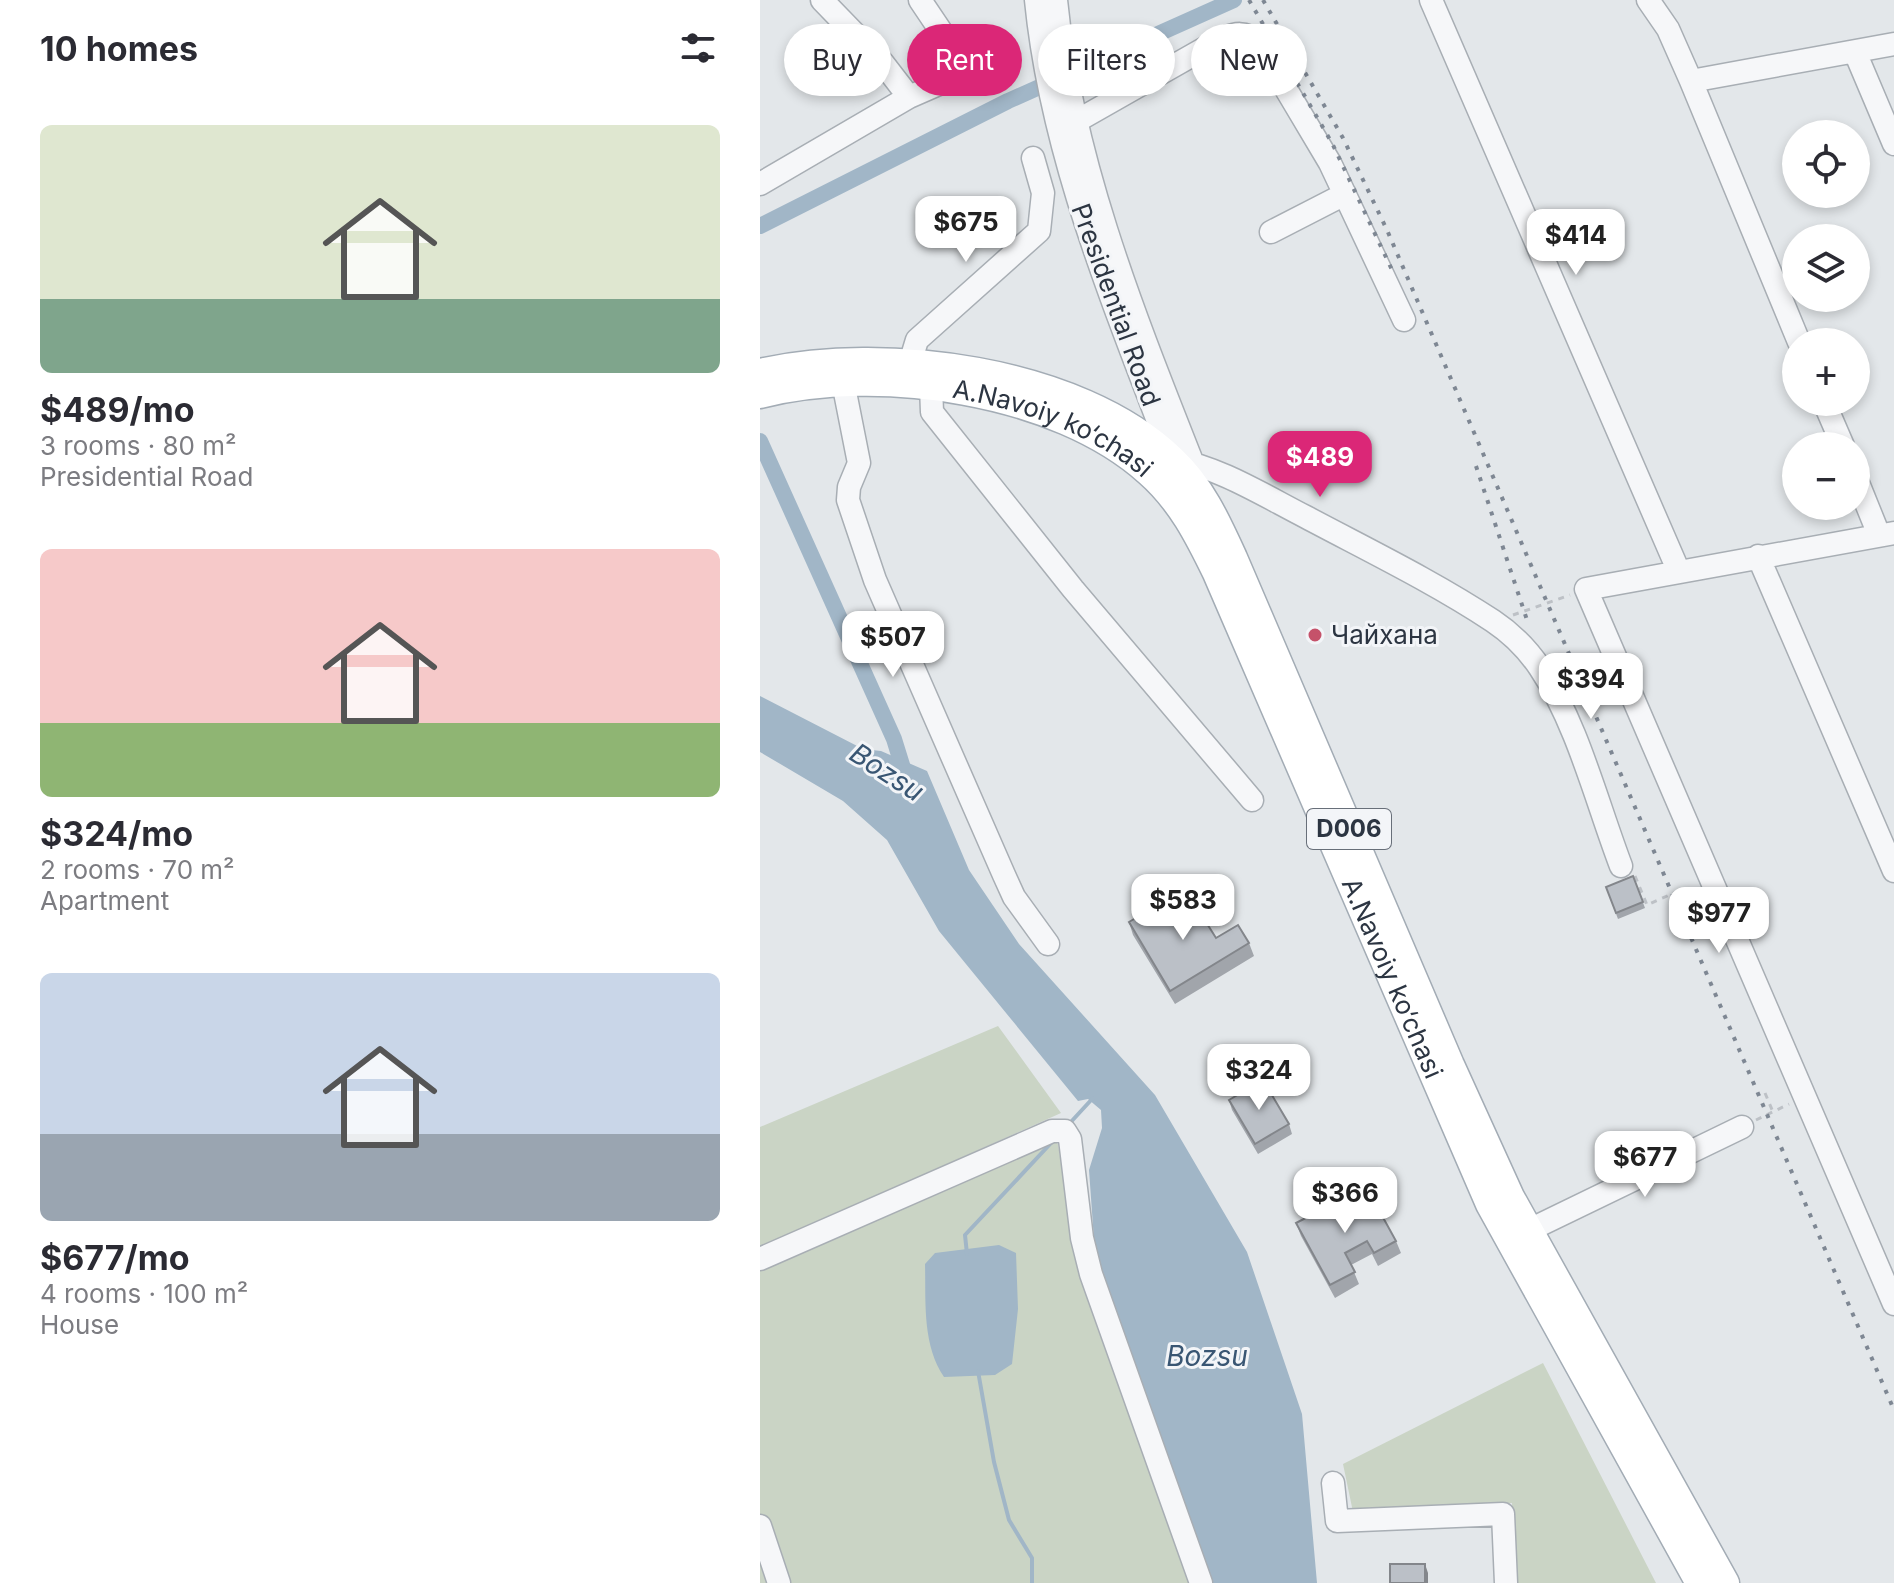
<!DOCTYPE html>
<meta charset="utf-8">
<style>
:root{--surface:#fff;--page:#f7f7f7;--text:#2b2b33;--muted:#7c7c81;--accent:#db2777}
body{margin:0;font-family:Inter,sans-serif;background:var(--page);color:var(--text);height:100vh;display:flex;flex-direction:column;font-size:30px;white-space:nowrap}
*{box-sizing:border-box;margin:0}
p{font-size:26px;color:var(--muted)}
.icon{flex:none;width:44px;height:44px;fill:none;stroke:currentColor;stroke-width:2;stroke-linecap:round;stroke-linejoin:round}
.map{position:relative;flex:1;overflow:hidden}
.details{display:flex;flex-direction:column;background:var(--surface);width:760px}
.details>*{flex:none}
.guide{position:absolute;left:24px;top:24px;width:760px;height:72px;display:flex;gap:16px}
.fabs{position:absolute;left:1022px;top:120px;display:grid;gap:16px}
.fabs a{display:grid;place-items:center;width:88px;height:88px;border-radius:50%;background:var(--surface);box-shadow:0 4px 12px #0003;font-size:40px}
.price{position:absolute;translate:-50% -68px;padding:0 18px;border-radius:16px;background:#fff;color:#222;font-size:26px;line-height:52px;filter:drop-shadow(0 2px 4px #0008)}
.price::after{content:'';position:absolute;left:50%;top:48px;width:24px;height:18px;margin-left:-12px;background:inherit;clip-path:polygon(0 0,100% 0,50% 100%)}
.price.on{background:var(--accent);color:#fff}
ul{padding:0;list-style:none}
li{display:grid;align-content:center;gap:16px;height:424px;padding:0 40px}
li span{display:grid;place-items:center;height:248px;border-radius:12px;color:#555}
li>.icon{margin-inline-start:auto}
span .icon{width:144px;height:144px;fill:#fffc;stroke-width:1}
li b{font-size:34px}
h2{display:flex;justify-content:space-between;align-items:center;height:96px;padding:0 40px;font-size:34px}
.tag{padding:0 28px;border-radius:36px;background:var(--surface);box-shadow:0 4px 12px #0003;font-size:28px;line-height:72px}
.tag.on{background:var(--accent);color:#fff}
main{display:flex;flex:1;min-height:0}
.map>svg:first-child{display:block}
.green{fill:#cad4c5}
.water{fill:#a1b6c7}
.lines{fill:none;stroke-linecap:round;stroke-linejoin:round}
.stream{stroke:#a1b6c7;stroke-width:4}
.canal{stroke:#a1b6c7;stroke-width:16}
.minor-casing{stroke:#a8aeb4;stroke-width:25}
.major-casing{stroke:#a3acb5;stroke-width:31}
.path{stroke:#bdc1c6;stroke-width:3;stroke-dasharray:6 6;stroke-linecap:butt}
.minor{stroke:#f6f7f9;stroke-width:22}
.major{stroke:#fff;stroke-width:28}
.rail{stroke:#7e8793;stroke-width:4;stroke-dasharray:4 8;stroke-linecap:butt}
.wall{fill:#a1a5ab}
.shaded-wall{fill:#83868b}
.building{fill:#bbc0c7;stroke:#83868b;stroke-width:2}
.poi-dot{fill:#c5526a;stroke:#f3f5f8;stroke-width:3}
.labels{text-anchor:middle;stroke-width:6;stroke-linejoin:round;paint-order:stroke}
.shield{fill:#f3f5f8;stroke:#686f79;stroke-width:2}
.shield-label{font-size:24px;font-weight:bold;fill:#2c3542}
.street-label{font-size:26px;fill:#2c3542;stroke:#f3f5f8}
.poi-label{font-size:26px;fill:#2c3542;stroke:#f3f5f8;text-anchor:start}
.water-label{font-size:28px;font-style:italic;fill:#395673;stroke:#f3f5f8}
</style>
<main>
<section class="details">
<h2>10 homes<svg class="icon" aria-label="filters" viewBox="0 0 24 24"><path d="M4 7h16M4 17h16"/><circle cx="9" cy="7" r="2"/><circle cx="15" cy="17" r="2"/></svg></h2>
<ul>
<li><span style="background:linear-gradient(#dfe7d0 70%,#7fa58c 0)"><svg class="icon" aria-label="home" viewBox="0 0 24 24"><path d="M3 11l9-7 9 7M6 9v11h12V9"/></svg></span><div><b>$489/mo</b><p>3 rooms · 80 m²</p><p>Presidential Road</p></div></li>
<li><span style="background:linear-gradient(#f6c9c9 70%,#8fb573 0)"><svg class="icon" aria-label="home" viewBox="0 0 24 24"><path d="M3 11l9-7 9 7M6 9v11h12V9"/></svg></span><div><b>$324/mo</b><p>2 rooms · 70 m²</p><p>Apartment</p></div></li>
<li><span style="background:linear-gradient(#c9d6e8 65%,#9aa5b1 0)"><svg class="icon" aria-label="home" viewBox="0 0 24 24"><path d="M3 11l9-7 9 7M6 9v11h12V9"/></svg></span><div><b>$677/mo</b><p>4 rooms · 100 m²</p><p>House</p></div></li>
</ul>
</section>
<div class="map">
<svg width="1134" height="1583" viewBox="0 0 1134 1583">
<rect width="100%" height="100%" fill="#e3e7ea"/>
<path class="green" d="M238,1026L301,1113L0,1248V1127Z
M291,1139L298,1144L312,1236L323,1276L429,1583H0V1270Z
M783,1363L896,1583H755L752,1503L593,1512L583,1464Z"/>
<path class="water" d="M0,696L103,749L121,751L167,771L209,870L259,944L395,1095L487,1252L542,1414L557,1583H453L335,1254L329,1170L342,1128L341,1110L328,1099L318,1101L179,931L127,840L83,801L0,752Z
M239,1245L256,1253L258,1309L252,1364L235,1375L184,1377C162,1344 166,1302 165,1264L175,1253Z"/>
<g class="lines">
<path class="stream" d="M309,1124L333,1098
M207,1254L205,1235L292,1142
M218,1371L234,1462L249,1520L272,1558V1583"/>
<path class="canal" d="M0,226L248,101L474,0
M0,441L134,739L147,781"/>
<g class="minor-casing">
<path id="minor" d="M62,0L122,62L149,97
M160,0L207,70
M276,0C292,162 357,310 413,461
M296,0C312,164 377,322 437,474
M671,0L919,572
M888,0L908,29L931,81L1039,342
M1095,52L1134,144
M931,81L1134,44
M315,122L461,39C476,33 485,31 498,42L570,163L644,320
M0,184L149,97L245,55
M511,232L585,194
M150,363L157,340L279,231L283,193L273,158
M83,382L99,463L89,487L88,500L115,580L244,875L254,897L288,944
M171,386L172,412L313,589L492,800
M1064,402L1083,446
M409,463L412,459C459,467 503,495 546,517C608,550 674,582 733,621C751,633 768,650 780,668C817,723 837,803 861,866
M1096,478L1119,535
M1134,533L826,589L1134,1304
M998,556L1134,871
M757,1236L982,1127
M0,1259L292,1131H305L310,1139L322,1238L331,1274L441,1583
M573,1483L577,1521L743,1514L746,1583
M0,1526L19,1583"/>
</g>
<g class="major-casing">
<g id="major">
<path d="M0,373C123,345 318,369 412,460C441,487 457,523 473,558L690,1065L750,1197L965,1583"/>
<path id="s1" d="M0,394C118,364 297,389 389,472C421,500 439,536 457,573L730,1204L940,1583"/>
</g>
</g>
<path class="path" d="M753,615L810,595
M875,876L887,905L916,892
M1005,1093L1013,1112
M996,1120L1029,1104"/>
<use href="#minor" class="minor"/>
<use href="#major" class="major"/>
<path class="rail" d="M489,0L572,143L633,272
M503,0L583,138L627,230L1134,1410
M716,466L767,620"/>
</g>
<path class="wall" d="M873,876L885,908L858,919L846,887Z
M369,922L489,943L494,956L415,1004L373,935Z
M469,1100L529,1124L532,1134L498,1154L472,1110Z
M566,1216L636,1241L641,1253L618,1266L612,1254L591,1265L599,1284L575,1298L541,1236L536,1223Z"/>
<path class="shaded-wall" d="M665,1564L668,1573V1583H665Z"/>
<path class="building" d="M873,876L883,902L856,913L846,887Z
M414,895L428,918L439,911L456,938L478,925L489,943L410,991L369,922Z
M503,1080L529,1124L495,1144L469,1100Z
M609,1192L636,1241L614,1253L607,1241L585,1253L595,1272L570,1285L536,1223L563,1209L566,1216Z
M630,1564H665V1583H630Z"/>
<circle class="poi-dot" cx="555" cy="635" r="8"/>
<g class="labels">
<rect class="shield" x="547" y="809" width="84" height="40" rx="6"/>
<g class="shield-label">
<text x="589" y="837">D006</text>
</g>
<g class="street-label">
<text transform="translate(356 305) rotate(70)" y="9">Presidential Road</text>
<text dy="9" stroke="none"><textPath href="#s1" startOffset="302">A.Navoiy ko‘chasi</textPath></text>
<text dy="9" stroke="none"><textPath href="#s1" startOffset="974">A.Navoiy ko‘chasi</textPath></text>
</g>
<g class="poi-label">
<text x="571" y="644">Чайхана</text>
</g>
<g class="water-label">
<text transform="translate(127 772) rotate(33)" y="10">Bozsu</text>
<text x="447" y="1366">Bozsu</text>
</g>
</g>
</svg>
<div class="fabs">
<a><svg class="icon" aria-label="locate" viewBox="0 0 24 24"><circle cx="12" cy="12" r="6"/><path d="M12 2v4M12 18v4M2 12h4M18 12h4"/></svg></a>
<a><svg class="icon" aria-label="layers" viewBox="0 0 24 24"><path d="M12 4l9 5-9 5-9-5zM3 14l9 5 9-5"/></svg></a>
<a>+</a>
<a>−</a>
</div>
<b class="price" style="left:206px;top:264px">$675</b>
<b class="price" style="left:816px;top:277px">$414</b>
<b class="price on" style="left:560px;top:499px">$489</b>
<b class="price" style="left:133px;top:679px">$507</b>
<b class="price" style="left:831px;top:721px">$394</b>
<b class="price" style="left:423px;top:942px">$583</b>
<b class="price" style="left:959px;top:955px">$977</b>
<b class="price" style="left:499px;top:1112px">$324</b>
<b class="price" style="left:885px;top:1199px">$677</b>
<b class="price" style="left:585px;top:1235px">$366</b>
<div class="guide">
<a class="tag">Buy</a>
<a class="tag on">Rent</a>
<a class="tag">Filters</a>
<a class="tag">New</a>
</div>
</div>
</main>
